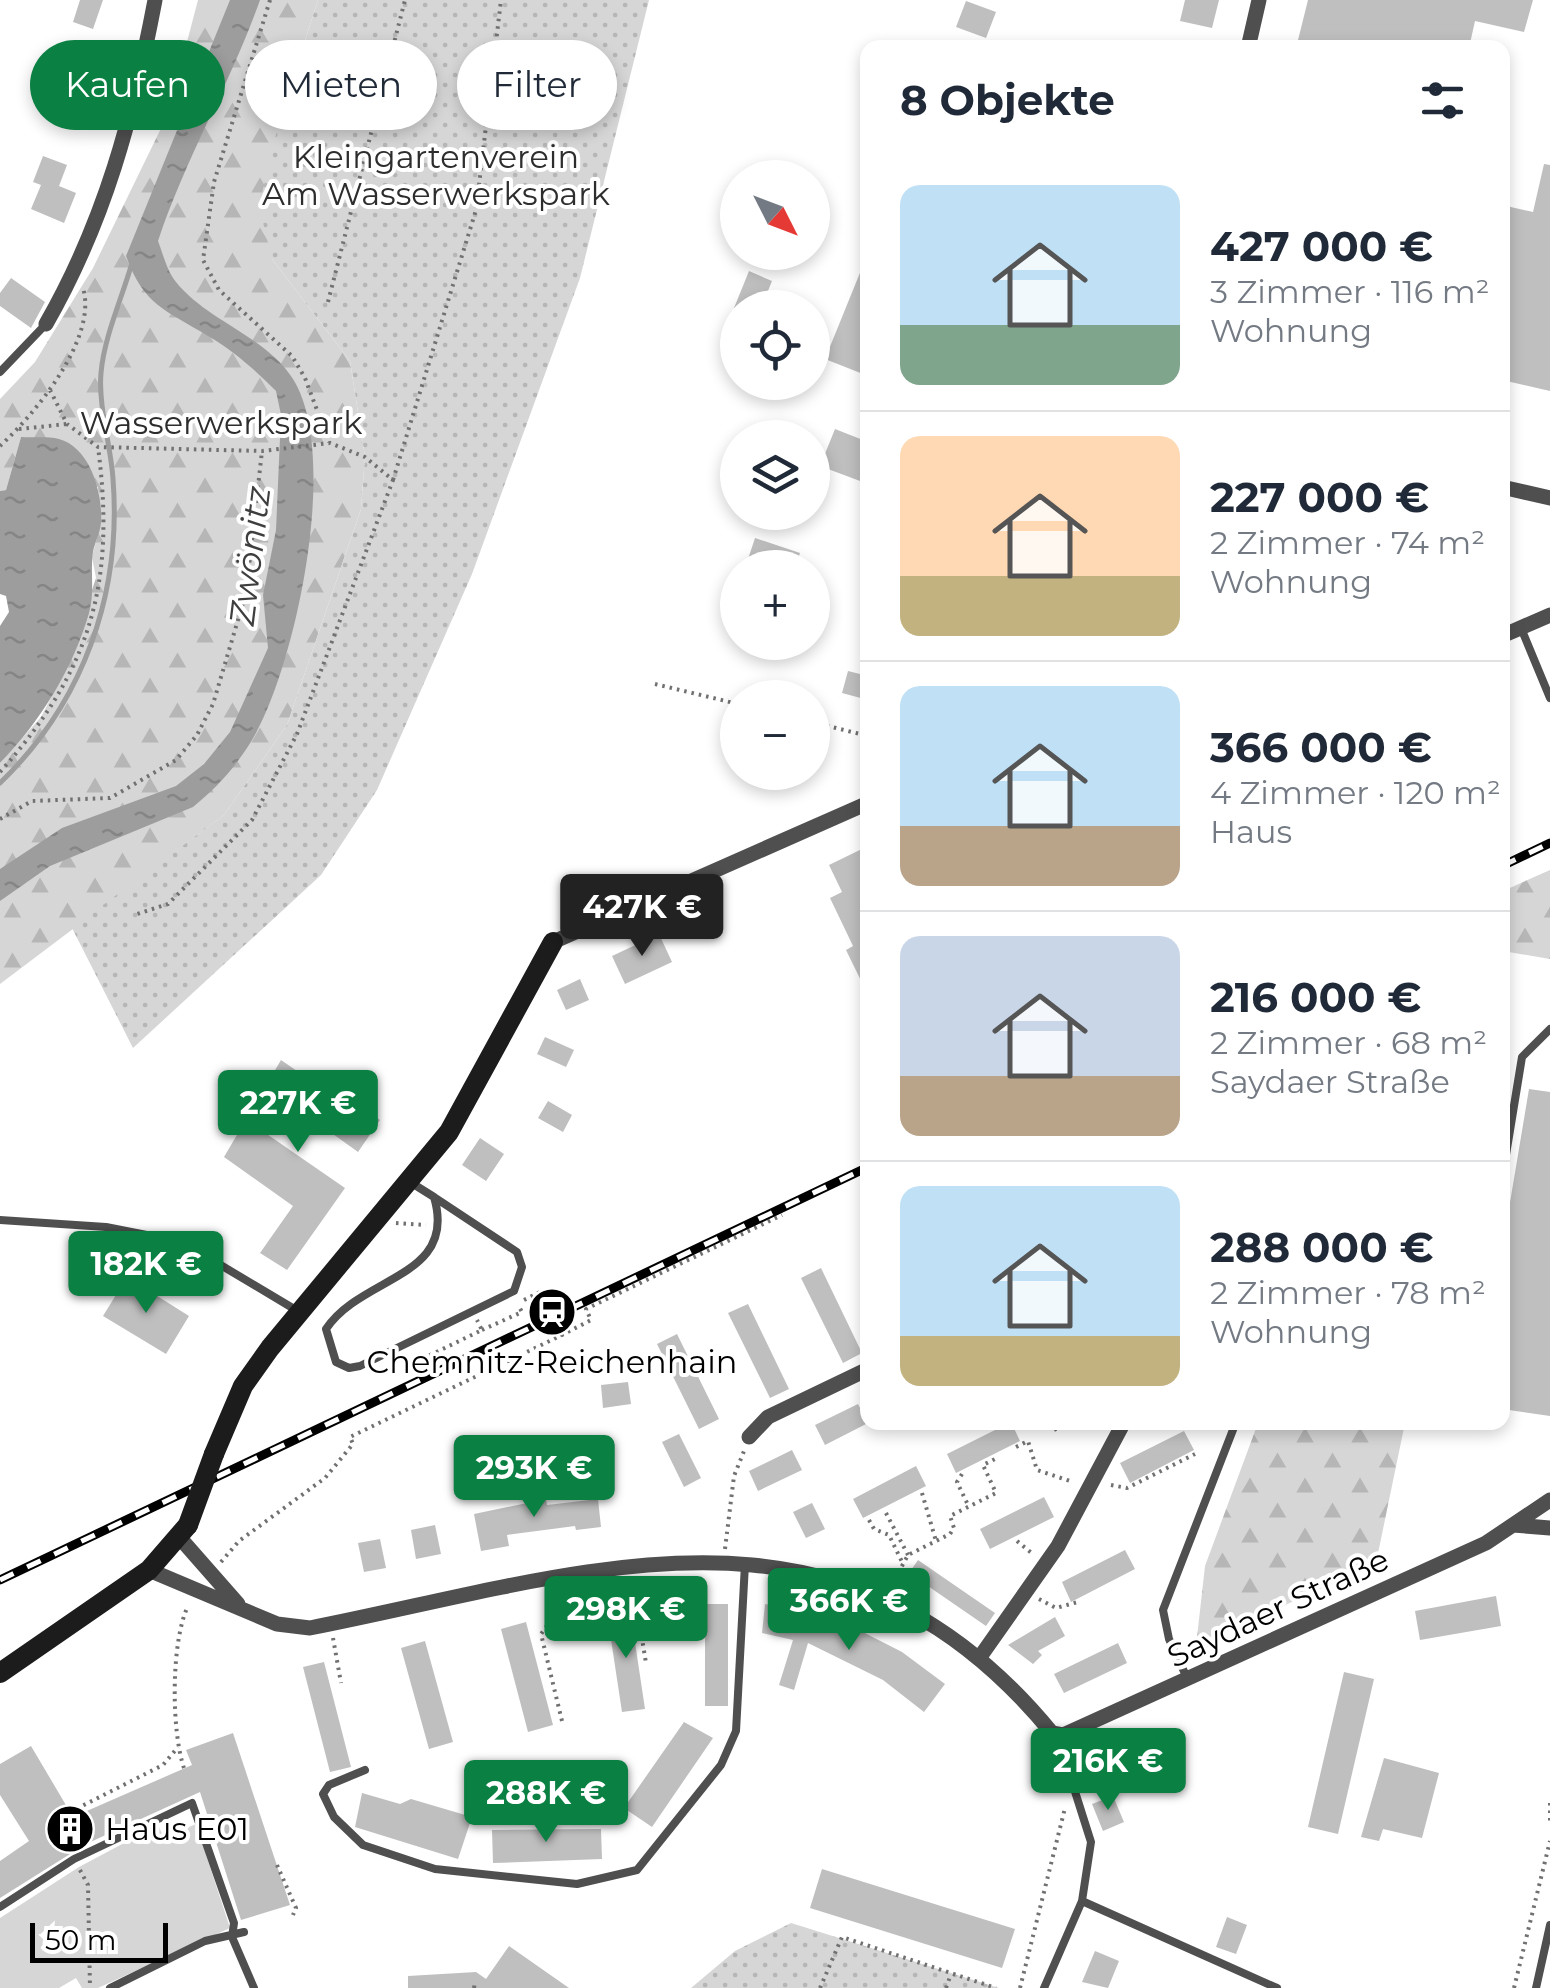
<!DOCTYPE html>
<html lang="de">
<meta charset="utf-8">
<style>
:root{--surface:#fff;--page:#f6f6f7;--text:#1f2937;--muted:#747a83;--line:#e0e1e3;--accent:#0b8043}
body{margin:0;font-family:Montserrat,sans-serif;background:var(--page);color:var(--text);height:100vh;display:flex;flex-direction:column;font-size:38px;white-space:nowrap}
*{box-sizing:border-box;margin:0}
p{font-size:32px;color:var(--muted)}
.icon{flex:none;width:55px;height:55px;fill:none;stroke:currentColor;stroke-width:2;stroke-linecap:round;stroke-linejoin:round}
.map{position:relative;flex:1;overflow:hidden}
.drawer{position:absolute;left:860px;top:40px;width:650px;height:1390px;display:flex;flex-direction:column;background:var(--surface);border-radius:20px;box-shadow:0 5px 15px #0003}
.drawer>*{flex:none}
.banner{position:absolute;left:30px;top:40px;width:680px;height:90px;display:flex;gap:20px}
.needle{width:65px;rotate:132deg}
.tools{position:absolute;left:720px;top:160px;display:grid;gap:20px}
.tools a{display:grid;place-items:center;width:110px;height:110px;border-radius:50%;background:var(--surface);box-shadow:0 5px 15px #0003;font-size:50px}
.scale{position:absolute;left:30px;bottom:25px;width:138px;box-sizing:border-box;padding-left:10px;border:5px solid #000;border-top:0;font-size:28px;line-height:35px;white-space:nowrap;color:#000;-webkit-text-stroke:8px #fff;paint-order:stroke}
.price{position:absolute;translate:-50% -85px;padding:0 22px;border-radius:10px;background:var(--accent);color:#fff;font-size:32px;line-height:65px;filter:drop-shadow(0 2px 5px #0008)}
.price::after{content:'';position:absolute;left:50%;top:60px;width:30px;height:22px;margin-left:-15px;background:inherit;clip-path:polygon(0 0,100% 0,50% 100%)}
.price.on{background:#222;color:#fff}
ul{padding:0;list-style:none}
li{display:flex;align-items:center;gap:30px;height:250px;padding:0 40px}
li+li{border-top:2px solid var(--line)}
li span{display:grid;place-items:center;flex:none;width:280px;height:200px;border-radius:20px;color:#555}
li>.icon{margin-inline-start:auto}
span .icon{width:120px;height:120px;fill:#fffc;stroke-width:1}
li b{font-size:42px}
h2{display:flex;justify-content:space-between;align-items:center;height:120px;padding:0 40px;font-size:42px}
.pill{padding:0 35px;border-radius:45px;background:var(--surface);box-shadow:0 5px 15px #0003;font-size:35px;line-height:90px}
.pill.on{background:var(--accent);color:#fff}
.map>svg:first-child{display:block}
.grass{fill:#d6d6d6}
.forest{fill:url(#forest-firs)}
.garden{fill:url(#garden-dots)}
.water{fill:url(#water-ripples)}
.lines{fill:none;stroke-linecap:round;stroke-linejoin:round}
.stream{stroke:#9d9d9d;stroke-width:5}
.building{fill:#bfbfbf}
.path{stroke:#717171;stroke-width:4;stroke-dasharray:2.5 5;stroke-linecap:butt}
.lane{stroke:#4f4f4f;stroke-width:8}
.street{stroke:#4f4f4f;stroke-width:15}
.secondary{stroke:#1c1c1c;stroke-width:20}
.rail-casing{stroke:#000;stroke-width:9}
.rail{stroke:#fff;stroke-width:5;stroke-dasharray:15;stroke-linecap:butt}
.secondary-bridge{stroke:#1c1c1c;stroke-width:20}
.labels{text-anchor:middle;stroke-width:8;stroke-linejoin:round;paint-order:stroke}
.park-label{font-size:32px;fill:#2d2d2d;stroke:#fff}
.poi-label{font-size:32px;fill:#000;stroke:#fff}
.street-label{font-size:32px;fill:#000;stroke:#fff}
.water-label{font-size:35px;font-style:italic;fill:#3e3e3e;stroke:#fff}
</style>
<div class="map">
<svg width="1550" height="1988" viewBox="0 0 1550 1988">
<defs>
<pattern id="forest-firs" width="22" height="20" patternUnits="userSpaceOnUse" patternTransform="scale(2.5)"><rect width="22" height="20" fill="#d6d6d6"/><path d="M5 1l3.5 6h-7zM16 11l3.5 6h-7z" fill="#b6b6b6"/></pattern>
<pattern id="garden-dots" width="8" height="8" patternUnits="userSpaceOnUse" patternTransform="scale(2.5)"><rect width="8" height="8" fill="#d6d6d6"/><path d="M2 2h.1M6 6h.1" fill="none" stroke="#b6b6b6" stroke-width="1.8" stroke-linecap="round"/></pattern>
<pattern id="water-ripples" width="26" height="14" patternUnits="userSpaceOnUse" patternTransform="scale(2.5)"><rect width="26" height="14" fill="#9d9d9d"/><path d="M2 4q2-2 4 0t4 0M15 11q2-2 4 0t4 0" fill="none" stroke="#858585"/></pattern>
</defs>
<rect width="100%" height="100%" fill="#fff"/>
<path class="grass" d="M196,1824L230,1928L98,1988H82L76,1978L59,1988H0V1918L79,1867L158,1825L164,1838Z"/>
<path class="forest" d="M198,0H318L280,118L272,259L350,361L365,457L361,509L287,725L224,815L0,984V763L41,717L64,673L96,578L92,557L101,522L98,487L21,437L6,490L0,491V399L35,362L93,268L168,114Z
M1550,870V959L1503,951V891Z
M1258,1423H1405L1376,1563L1196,1646L1205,1566Z"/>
<path class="garden" d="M318,0H649L580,278L472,574L377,790L321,875L133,1048L72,928L224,815L287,725L361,509L365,457L350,361L272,259L259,206L280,118Z
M791,1923L999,1988H691L735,1951Z"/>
<path class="water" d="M230,0H260C231,82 186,157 158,241C163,254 167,271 176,282C207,321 266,336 293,379C340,454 297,658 256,733C240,762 219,786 193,807L50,866L0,901V869L62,828L176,786L204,764L230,732L268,648L263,595L276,530L281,415L276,391C256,371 233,350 208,336C166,310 144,306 126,256Z
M21,437C33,438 48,436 59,439C91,448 103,494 101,523C100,533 95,542 93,552C90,572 95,592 89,613C73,669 40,722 0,763V626L9,612L6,596L0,594V491L6,490Z"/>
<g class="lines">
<path class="stream" d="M0,783C83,703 122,594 113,479C111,446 98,406 101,373C104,337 122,298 132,263"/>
</g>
<path class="building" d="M80,0H103L93,29L73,22Z
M1185,0H1219L1212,28L1180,21Z
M1308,0H1533L1524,32L1475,21L1469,48H1296Z
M966,1L996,12L986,38L956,27Z
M88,92L106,98L96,126L80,120Z
M43,156L67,165L59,186L76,193L64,223L31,209L41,185L33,182Z
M1544,164L1550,165V391L1502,380V205L1533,212Z
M868,253V376L825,359Z
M749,271L772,281L761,308H734Z
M11,278L45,302L31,328L0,306V293Z
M835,429L868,442V484L820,466Z
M755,538L800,553L795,568H745Z
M848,671L868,676V700L842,693Z
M868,846V995L846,950L853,946L830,898L842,892L829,865Z
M659,934L672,962L625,984L612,956Z
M580,979L589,1000L566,1010L557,990Z
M545,1037L574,1050L566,1067L537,1054Z
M281,1060L310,1080L316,1073L380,1120L358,1152L280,1096L261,1130L345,1188L287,1270L260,1253L293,1206L224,1157Z
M1529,1089L1550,1092V1416L1502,1409V1250Z
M548,1101L572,1115L563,1132L538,1118Z
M480,1138L504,1154L486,1181L462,1165Z
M821,1268L862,1353L843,1363L801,1278Z
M127,1277L189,1316L166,1354L103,1316Z
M748,1304L789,1389L770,1398L728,1313Z
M677,1334L719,1419L699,1429L657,1344Z
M628,1382L631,1404L603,1408L601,1385Z
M858,1404L868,1423L825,1445L815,1425Z
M1011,1422L1020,1441L956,1473L947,1454Z
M1184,1431L1194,1450L1130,1483L1120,1463Z
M679,1434L701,1478L684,1487L662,1442Z
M792,1450L802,1470L758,1491L749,1471Z
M916,1466L926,1486L863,1518L853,1499Z
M1044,1497L1054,1517L990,1549L980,1529Z
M546,1499L547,1505L598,1499L601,1527L576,1530L575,1526L507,1535L509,1546L481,1551L474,1514Z
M812,1503L825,1529L806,1538L793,1512Z
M435,1525L441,1554L416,1559L411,1530Z
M380,1539L386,1568L364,1572L358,1543Z
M1125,1550L1135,1569L1071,1602L1062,1582Z
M918,1560L995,1613L986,1626L909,1573Z
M1496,1596L1501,1626L1420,1640L1415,1611Z
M705,1604H728V1706H705Z
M765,1604L817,1613L851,1626L902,1652L945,1684L924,1712L883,1680L808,1643L794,1690L779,1685L793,1640L762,1633Z
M630,1609L645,1709L622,1712L607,1613Z
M1055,1617L1065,1636L1038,1651L1042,1655L1033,1664L1008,1645Z
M526,1622L553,1725L528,1732L501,1629Z
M425,1641L453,1742L429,1749L401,1648Z
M1118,1643L1127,1663L1064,1693L1054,1674Z
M324,1662L351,1767L330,1772L303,1667Z
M1344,1672L1374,1679L1338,1834L1308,1827Z
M684,1722L713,1738L652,1827L624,1808Z
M233,1733L290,1905L241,1920L200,1792L86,1844L0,1898V1861L29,1841L0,1795V1764L31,1746L73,1817L192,1765L186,1750Z
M1384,1758L1439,1773L1422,1838L1383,1829L1379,1841L1361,1837Z
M362,1793L400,1804L411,1799L472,1817L458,1859L355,1827Z
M1113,1796L1124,1822L1103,1831L1092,1804Z
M601,1829L602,1859L493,1863L492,1830Z
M822,1869L1015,1929L1002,1968L810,1908Z
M1227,1917L1247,1925L1236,1954L1216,1947Z
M509,1946L569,1988H408V1976L476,1972L486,1979Z
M1095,1951L1119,1961L1108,1988L1082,1982Z"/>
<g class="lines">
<path class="path" d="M270,0L214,182L203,260L219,290L292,356L305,378L329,442
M328,302L405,0
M50,390L67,424L98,447L262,451L330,443L365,457L393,480L297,734L252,820L168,904L137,914
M19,429L67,424
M0,446C35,414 98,338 83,288
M393,480L476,210L501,0
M655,684L738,704
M812,722L868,736
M0,772C91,670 116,583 98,447
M0,819L32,801L110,798L176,760L197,735L213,704L246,593L262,451
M396,1223L426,1225
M524,1300L542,1291L562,1335L591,1320L586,1309L782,1215
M482,1330L522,1312L518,1305
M419,1353L422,1359L482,1330L477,1320
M1054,1430L1068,1422
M1016,1447L1028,1441L1037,1470L1073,1482
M962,1474L957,1482L969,1507
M1111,1485L1127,1488L1195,1454
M922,1493L936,1541
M886,1513L908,1555
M869,1520L874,1529L889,1535L903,1564
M1017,1541L1034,1555
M725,1549L734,1476L744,1451
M221,1562L239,1541L325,1478L353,1444L350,1437L562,1335
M633,1584L646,1663
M891,1586L908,1555L950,1534L954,1528L950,1516L996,1493L983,1465L997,1458
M1039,1599L1056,1608L1078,1602
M333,1638L341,1683
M562,1721L541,1634L571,1592
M184,1768C171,1730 171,1641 188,1606
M1550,1803V1824
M70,1812L163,1765L178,1747
M277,1865L296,1908L293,1915
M80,1870L88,1885L90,1988
M474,1988L475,1982
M820,1988L842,1937L996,1988
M946,1988L951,1974
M1020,1988L1065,1808
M1514,1988L1550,1841"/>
<path class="lane" d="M0,372L46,324
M1521,628L1550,698
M1502,1179L1522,1057L1550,1029
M410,1182L434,1197C458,1278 362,1275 326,1329L336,1362L349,1368L360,1366L514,1291L522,1267L517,1252L434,1197
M0,1220L106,1227L182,1242L296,1310
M1188,1680L1169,1639L1163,1610L1236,1422
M365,1770L329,1785L323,1794L334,1817L363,1845L435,1869L577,1884L637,1870L721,1765L736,1731L745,1564
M1082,1901L1277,1988
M0,1907L74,1859L192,1803L234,1923L232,1937L254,1988
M110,1988L205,1941L244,1932
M1044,1988L1082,1901L1091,1842L1071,1779L1063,1735
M1536,1988L1550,1925"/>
<path class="street" d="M1248,48L1259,0
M46,324C105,221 133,116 155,0
M1502,487L1550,498
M1502,636L1550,615
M553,942L868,803
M749,1437L768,1417L868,1369
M1513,1525L1550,1528
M180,1538L238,1604
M149,1570L277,1624L310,1628C589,1573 839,1474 1052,1733L1063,1735L1486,1543L1550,1500
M980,1657L1058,1546L1124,1422"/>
<path class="secondary" d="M214,1454L243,1386L270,1348L449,1132L553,942
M0,1673L149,1570L188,1525"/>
<g class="rail-casing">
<path id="rail" d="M1502,866L1550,843
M0,1580L868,1167"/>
</g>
<use href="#rail" class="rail"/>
<path class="secondary-bridge" d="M188,1525L214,1454"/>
</g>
<defs>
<g id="station-disc" transform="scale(2.5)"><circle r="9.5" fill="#000" stroke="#fff"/><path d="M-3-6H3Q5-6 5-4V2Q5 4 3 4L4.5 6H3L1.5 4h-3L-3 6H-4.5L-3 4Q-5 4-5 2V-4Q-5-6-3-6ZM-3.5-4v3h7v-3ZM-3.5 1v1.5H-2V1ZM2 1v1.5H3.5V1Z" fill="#fff"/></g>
<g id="building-disc" transform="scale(2.5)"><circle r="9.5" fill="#000" stroke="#fff"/><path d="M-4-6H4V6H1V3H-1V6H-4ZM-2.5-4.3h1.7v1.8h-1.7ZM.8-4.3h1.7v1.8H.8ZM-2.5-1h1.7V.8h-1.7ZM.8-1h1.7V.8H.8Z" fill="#fff"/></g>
</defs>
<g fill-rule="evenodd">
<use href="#station-disc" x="552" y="1312"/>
<use href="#building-disc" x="70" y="1829"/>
</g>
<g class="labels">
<g class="park-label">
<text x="436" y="168">Kleingartenverein<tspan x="436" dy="37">Am Wasserwerkspark</tspan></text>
<text x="221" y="434">Wasserwerkspark</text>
</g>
<g class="poi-label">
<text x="552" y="1373">Chemnitz-Reichenhain</text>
<text x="105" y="1840" text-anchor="start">Haus E01</text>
</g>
<g class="street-label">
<text transform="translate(1278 1608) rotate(-25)" y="11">Saydaer Straße</text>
</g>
<g class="water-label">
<text transform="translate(250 556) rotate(-83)" y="12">Zwönitz</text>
</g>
</g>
</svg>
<div class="tools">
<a><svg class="needle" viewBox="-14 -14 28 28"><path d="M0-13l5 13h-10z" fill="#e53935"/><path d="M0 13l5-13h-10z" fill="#747a83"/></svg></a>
<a><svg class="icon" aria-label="locate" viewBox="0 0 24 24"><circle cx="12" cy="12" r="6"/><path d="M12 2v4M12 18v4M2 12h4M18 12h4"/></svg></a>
<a><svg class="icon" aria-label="layers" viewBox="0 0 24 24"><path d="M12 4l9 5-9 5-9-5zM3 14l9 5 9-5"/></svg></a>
<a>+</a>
<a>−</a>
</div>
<div class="scale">50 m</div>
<b class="price on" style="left:642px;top:959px">427K €</b>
<b class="price" style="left:298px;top:1155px">227K €</b>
<b class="price" style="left:146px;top:1316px">182K €</b>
<b class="price" style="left:534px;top:1520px">293K €</b>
<b class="price" style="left:849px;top:1653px">366K €</b>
<b class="price" style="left:626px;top:1661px">298K €</b>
<b class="price" style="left:1108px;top:1813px">216K €</b>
<b class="price" style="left:546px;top:1845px">288K €</b>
<div class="banner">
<a class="pill on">Kaufen</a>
<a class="pill">Mieten</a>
<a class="pill">Filter</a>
</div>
<section class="drawer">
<h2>8 Objekte<svg class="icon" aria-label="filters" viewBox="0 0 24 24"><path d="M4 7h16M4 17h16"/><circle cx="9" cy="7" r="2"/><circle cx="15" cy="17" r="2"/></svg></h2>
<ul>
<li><span style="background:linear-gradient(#bfe0f5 70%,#7fa58c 0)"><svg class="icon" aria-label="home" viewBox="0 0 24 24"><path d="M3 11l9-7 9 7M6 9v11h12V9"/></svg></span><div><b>427 000 €</b><p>3 Zimmer · 116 m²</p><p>Wohnung</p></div></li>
<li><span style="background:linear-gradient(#ffd9b3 70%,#c2b280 0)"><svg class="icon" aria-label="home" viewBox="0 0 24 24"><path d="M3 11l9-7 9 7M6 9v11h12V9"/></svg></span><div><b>227 000 €</b><p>2 Zimmer · 74 m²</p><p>Wohnung</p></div></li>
<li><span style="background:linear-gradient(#bfe0f5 70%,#b9a48a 0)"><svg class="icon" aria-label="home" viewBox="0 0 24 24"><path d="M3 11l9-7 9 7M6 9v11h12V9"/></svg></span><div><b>366 000 €</b><p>4 Zimmer · 120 m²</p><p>Haus</p></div></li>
<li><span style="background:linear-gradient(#c9d6e8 70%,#b9a48a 0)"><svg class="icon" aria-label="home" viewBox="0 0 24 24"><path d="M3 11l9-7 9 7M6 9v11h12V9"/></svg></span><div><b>216 000 €</b><p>2 Zimmer · 68 m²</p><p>Saydaer Straße</p></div></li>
<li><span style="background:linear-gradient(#bfe0f5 75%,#c2b280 0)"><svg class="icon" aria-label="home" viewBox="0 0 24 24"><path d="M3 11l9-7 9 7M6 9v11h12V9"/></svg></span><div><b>288 000 €</b><p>2 Zimmer · 78 m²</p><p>Wohnung</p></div></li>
</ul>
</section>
</div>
